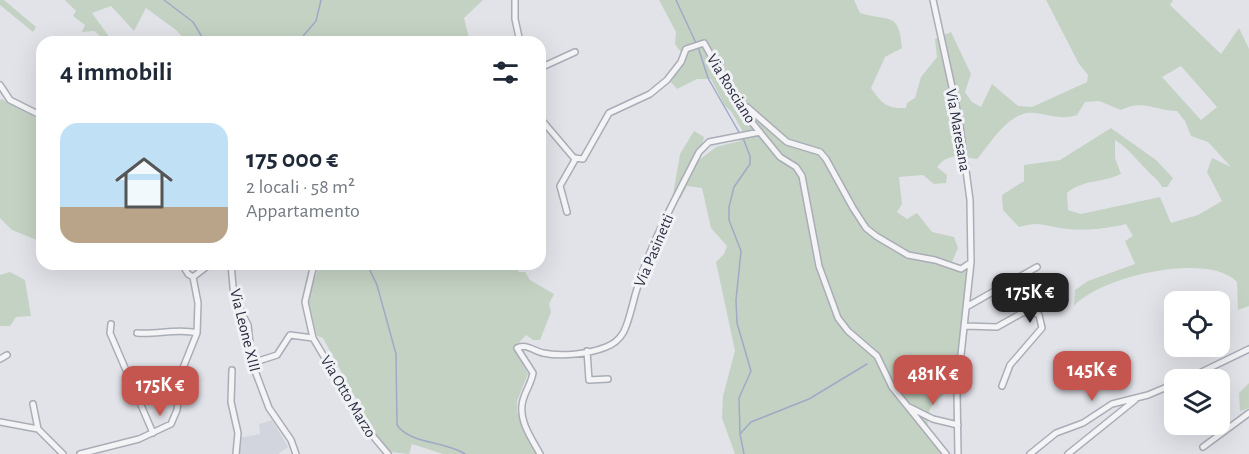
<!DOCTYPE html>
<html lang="it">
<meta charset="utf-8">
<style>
:root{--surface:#fff;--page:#f2f2f3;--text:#1f2937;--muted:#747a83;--accent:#c5554f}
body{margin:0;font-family:"Alegreya Sans",sans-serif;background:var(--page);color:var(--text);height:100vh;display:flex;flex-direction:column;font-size:22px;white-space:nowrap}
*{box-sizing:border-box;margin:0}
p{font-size:20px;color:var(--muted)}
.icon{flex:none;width:33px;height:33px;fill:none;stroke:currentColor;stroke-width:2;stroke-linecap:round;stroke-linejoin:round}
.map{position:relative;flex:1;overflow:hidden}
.side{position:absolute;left:36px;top:36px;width:510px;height:234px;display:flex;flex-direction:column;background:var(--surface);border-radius:18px;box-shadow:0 6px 24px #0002}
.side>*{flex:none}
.tools{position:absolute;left:1164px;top:291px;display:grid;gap:12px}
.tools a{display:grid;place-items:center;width:66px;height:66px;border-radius:12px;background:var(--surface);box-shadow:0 6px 24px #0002;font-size:30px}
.price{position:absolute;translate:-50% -51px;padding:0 14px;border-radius:12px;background:var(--accent);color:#fff;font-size:20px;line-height:39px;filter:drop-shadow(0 2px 3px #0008)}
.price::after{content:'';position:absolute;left:50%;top:36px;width:18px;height:14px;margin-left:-9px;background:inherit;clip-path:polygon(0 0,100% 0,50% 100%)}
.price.selected{background:#222;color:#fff}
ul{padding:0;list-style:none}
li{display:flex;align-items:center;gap:18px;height:150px;padding:0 24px}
li span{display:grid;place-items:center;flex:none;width:168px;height:120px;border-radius:18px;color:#555}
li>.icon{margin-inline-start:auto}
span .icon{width:72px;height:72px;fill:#fffc;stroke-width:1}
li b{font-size:26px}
h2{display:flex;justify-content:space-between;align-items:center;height:72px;padding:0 24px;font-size:26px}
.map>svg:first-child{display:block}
.built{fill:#d3d5de}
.green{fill:#c4d2c3;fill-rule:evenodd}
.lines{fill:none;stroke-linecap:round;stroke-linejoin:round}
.stream{stroke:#9faac6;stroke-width:1.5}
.street-casing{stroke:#aaadb6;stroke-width:8}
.street{stroke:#f4f4f7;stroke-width:5}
.labels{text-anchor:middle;stroke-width:6;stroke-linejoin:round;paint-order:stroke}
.street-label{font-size:16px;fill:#2b2e40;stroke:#f1f2f6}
</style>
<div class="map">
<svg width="1249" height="454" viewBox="0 0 1249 454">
<rect width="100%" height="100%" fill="#e1e3e9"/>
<path class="built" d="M272,420L288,447L278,454H238L239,438L260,434L259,424Z"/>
<path class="green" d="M0,0H4L36,27L33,32L0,5Z
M65,0H483L464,18L470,42H187L176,30L146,8L134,31L111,6L92,13L113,42H108L94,31L82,32L85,25L73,16L76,11Z
M659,0H854L860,13C890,22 899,11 902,48L885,57L871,88C881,103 887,109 906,108L907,103L915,98L921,77L937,57L935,39L951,32L971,74L965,92L972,102L981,107L992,84L1018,106L1032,107L1087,82L1088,75L1079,64L1046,0H1173L1170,5L1221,54L1239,28L1249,49V306L1238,310L1237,282C1208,251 1099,277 1074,306L1075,290L1088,281L1135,264L1125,241L1133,236L1126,224C1105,229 1077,232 1055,227C1038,224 1038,222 1019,227L1003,210L1002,195L1024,181V165L1060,160L1111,128L1156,160L1173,178L1167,187H1162C1157,177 1151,176 1145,168C1132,155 1131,151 1115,140V158L1121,174C1103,183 1083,179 1067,193L1068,210L1081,214L1160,197L1171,223L1198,215L1222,201L1207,172L1212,158L1231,167L1208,142L1191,136L1185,121L1177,111C1154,110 1143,99 1121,110L1099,101L1085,102L1077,115C1061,120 1051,115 1035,113C1010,109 991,143 977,159C960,157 949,152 937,167L947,175L946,183L934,184L923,175L899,177L902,204L897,212L907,219L917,213L932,232L954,237L958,248L952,262L966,269L967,289L956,386C923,407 919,421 942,454H735L722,418L723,396L735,351L716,262L724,254L727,246L711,228L702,188L687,186L680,199L673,195L680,154L694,131L704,137L699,160L716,147L740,141L742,130L731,111L725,106L711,79H697L677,89L671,82L685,58L675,44L676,32ZM1181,66L1217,107L1201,120L1162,77Z
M2,99L42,121V242L12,230L0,218V100Z
M316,264H514L519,272H525L530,280L554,294L549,304L551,312L540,340H533L526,335L514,348L528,374L517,401V412L537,454H443L412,444L409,454L390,452L373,430L323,338L317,336L307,296L317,273Z
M10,272L25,280L31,316L16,317L10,326H0V275Z
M1249,383V408L1240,411L1239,393Z"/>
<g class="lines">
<path class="stream" d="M164,0L193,22L205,42
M676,0L696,43
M298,42L316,21L321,0
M698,47L708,78L740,134
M367,264L377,285L396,354L397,425C410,444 445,441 465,454
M740,434L739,398L751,371L737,323L736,300L741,251L729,220V207L734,187L750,164V156L743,138
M744,454L740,434L751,422L809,399L867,364"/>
<g class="street-casing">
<path id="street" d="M515,0V19L520,42
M933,0L959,119L970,200L971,262L957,392L958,454
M540,68L575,52
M0,85L10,100L42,116
M740,106L747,107L787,142L820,152L826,159L853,208L866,228L876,236L908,255L935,260L961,269L970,263
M540,118L574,158L583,159L609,113L650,94L667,80L681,62L686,49L704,43L741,109L780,157L796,167L802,176L819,266L838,318L848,331L877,356L892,387L946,454
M567,212L560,186L576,158
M182,264L188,274L193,277
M231,264L234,298L248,325L252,363L269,408L291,440L296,454
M968,306L1037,267
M111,324L110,333L153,433
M965,326L997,327L1022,313L1032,311L1039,315L1042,328L1010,365L1002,386
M137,333C156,335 178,328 197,333
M313,338L305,302L314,264
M587,351L589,380L608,379
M0,359L7,355
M252,363L277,355L290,335L313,338L367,429L388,454
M232,370L231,402L238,433L236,454
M1185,380L1249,349
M33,404L38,429
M909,407L933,419L958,425
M0,422L38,429L63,454
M1203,447L1249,413
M80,454L139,439L171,424L177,410L183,368L197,333L198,303L193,277L210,264
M540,454C532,439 520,423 522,405C523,394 531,385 533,373L517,348C525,343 534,351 543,353C561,357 589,354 606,347C625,340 627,324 632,307C645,252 674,202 699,152L709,142L760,132
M1030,454L1056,433L1083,423L1112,404L1148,395L1174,384
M1068,454L1135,400"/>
</g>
<use href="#street" class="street"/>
</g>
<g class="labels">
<g class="street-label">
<text transform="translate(732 88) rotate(58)" y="6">Via Rosciano</text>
<text transform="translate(959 130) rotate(80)" y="6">Via Maresana</text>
<text transform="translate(653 250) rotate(-67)" y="6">Via Pasinetti</text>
<text transform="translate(246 330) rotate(76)" y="6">Via Leone XIII</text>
<text transform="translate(349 396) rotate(59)" y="6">Via Otto Marzo</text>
</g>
</g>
</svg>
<div class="tools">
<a><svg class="icon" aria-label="locate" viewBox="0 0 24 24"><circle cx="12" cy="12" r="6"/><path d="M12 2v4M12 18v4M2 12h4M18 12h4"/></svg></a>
<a><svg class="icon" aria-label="layers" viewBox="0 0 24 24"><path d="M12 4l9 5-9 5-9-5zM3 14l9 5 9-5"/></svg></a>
</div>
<b class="price selected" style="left:1030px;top:324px">175K €</b>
<b class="price" style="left:1092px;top:402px">145K €</b>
<b class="price" style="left:933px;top:406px">481K €</b>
<b class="price" style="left:160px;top:417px">175K €</b>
<section class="side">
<h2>4 immobili<svg class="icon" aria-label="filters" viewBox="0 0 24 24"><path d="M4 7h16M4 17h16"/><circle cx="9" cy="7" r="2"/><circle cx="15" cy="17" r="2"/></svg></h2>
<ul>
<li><span style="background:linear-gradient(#bfe0f5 70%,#b9a48a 0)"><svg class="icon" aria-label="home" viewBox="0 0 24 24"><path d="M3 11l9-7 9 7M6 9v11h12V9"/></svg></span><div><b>175 000 €</b><p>2 locali · 58 m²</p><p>Appartamento</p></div></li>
</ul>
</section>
</div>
